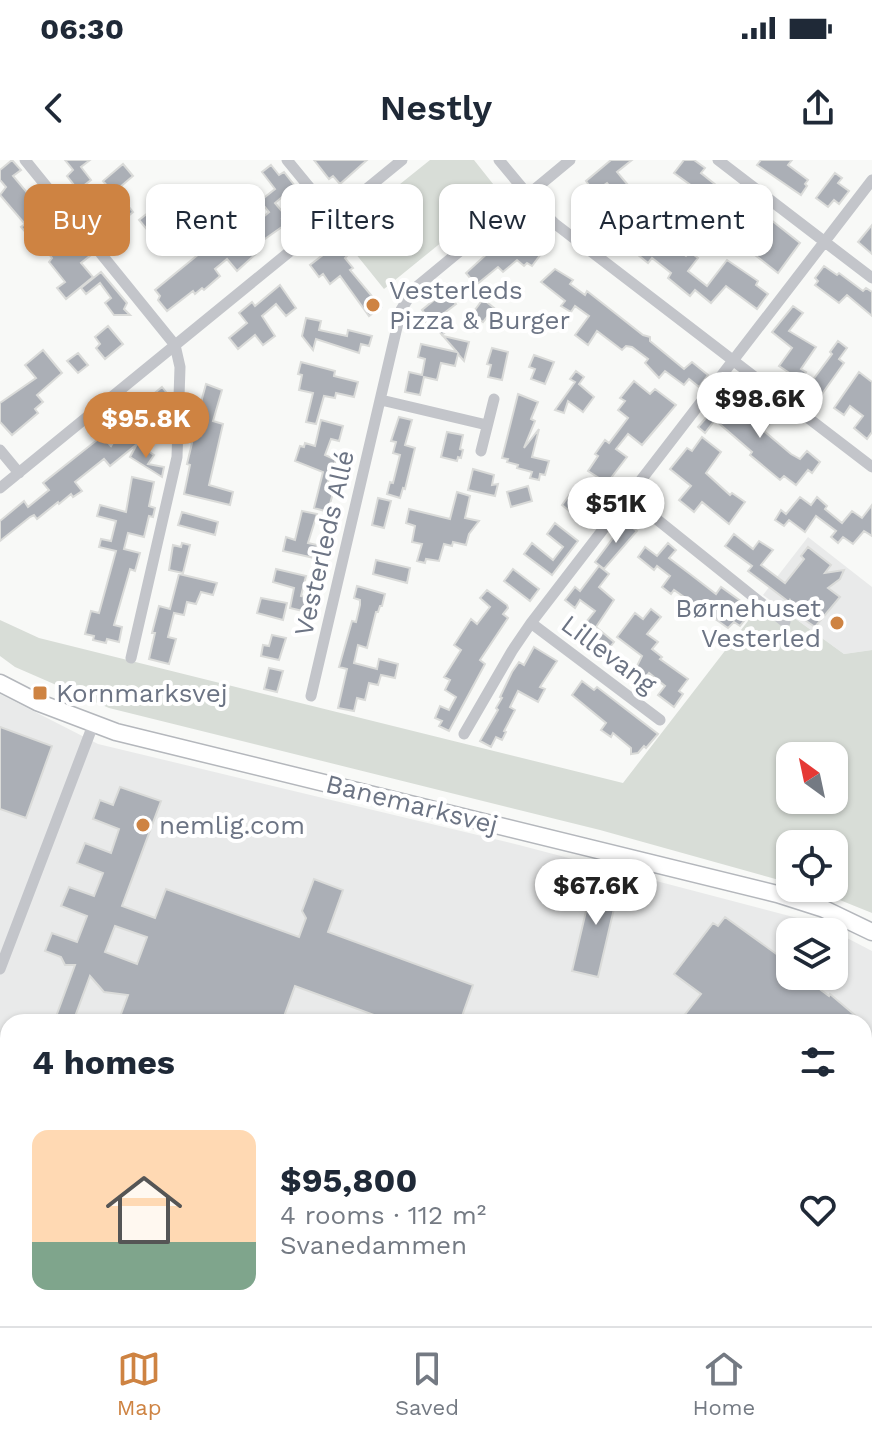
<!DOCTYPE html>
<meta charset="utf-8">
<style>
:root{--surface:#fff;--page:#f2f2f3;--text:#1f2937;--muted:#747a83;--line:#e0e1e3;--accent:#ce8342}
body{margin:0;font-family:"Work Sans",sans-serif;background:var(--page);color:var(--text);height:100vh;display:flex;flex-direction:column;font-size:30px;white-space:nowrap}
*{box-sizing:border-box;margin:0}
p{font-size:26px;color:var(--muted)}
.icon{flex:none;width:44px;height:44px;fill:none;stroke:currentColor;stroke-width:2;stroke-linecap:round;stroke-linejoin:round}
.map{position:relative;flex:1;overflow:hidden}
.side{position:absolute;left:0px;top:854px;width:872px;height:312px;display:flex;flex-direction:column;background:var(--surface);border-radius:24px 24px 0 0;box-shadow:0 2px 6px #0004}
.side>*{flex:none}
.hud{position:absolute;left:24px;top:24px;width:824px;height:72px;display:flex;gap:16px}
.needle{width:52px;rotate:327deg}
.fabs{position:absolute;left:776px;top:582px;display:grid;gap:16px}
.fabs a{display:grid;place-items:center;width:72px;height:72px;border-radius:16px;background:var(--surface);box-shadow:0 2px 6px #0004;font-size:40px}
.price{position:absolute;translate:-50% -68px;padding:0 18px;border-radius:28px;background:#fff;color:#222;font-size:26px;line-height:52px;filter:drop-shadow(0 2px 4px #0008)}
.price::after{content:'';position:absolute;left:50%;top:48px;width:24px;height:18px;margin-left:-12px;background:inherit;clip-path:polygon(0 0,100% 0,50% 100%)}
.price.on{background:var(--accent);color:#fff}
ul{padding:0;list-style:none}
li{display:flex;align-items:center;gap:24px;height:200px;padding:0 32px}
li span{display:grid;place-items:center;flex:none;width:224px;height:160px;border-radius:16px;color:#555}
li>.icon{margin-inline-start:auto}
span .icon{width:96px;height:96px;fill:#fffc;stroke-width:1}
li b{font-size:34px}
h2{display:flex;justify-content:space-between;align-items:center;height:96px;padding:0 32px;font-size:34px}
.pill{padding:0 28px;border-radius:16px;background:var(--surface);box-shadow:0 2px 6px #0004;font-size:28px;line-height:72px}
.pill.on{background:var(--accent);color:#fff}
.status{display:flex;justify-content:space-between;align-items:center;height:56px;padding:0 40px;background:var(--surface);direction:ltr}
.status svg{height:22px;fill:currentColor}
header{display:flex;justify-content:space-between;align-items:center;height:104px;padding:0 32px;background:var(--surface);font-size:36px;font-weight:600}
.menu{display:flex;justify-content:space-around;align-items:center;height:112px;border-top:2px solid var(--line);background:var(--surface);font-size:22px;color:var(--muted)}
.menu a{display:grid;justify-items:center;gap:4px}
.menu .on{color:var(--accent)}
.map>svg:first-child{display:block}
.built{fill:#e9eaea;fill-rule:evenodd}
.green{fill:#d8ddd7;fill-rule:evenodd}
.building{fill:#abafb6;stroke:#dadbd9;stroke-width:2;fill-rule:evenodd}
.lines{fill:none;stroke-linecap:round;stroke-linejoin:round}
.secondary-casing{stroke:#b4b7bc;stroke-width:19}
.street{stroke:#c3c5ca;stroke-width:11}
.secondary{stroke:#fff;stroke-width:16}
.poi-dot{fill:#ce8342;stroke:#fff;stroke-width:3}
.labels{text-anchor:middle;stroke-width:8;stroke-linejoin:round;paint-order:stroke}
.poi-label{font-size:26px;fill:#6c7484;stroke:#fff;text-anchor:start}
.street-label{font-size:26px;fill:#6c7484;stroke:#fff}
</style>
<div class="status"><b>06:30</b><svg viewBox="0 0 49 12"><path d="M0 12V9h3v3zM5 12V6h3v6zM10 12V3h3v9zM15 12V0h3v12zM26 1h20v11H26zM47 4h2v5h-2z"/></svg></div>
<header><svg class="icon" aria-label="back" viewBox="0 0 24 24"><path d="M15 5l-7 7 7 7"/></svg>Nestly<svg class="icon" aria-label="share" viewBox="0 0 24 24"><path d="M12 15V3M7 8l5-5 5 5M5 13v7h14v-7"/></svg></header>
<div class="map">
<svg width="872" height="1166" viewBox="0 0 872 1166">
<rect width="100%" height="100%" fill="#f8f9f7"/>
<path class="built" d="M808,377L872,427V490L844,494L763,435Z
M0,534L98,584L519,685L820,764L872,791V1166H0ZM790,772H834V816H790ZM8,862H864V1158H8Z"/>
<path class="green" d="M430,0H474L501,34L384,129L339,73Z
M771,441L844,494L872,490V753L810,728H834V684H790V723L600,670L109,548L15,507L0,496V460L39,478L623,623L751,457ZM790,596H834V640H790Z"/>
<path class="building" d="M12,0L21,10L13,16L34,41L42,35L48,42L56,55L50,59L74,94L84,87L91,95L81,103L93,117L66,139L57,128L65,122L49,102L52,98L37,79L34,82L21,67L25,64L0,35L6,27L0,20V10Z
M65,0H90L81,7L91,20L78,30L67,16L73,10Z
M314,0H367L340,24L333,16L329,19Z
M611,0H632L617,12L628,25L624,30L651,50L638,67L621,55L608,72L596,62L617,35L607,23L594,32L586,21Z
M684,0H694L705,8L701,13L731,37L734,33L740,38L741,36L800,83L778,113L737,81L747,69L734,59L738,55L732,51L734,49L721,39L713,47L689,30L692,26L674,13Z
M761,0H792L788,5L808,20L805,24L807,26L801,35L757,5Z
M123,4L133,16L113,33L103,21Z
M271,5L279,15L284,12L295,26L275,43L286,56L282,59L286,64L255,86L259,91L237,111L227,99L215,109L220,116L204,130L202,128L195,134L193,131L167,151L158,140L160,136L155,130L199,94L189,83L211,65L218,74L214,78L227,92L251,72L249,69L269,52L260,41L275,29L262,12Z
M835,13L842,18L838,23L849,31L839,44L834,40L828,47L816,38Z
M122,38L133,52L115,67L105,54Z
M166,39L177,52L150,73L139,60Z
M872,65V94L858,82Z
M634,66L660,85L664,79L686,96L690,92L698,98L688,111L707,126L727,100L758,121L756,125L768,134L757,149L726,126L711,143L695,130L690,136L668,118L671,113L652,98L648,103L627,86L629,83L624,79Z
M525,68L537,77L530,86L541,94L532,106L527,103L524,106L517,100L503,112L498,107L476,125L466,113L502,80L510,87Z
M337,84L347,96L345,98L353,108L350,110L381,147L369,156L340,116L330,124L323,114L319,117L310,105Z
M824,106L837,115L839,113L863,131L866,128L872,132V156L847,135L839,143L815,125L818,121L815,118Z
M555,109L573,120L570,124L585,135L587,131L643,175L650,177V181L684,209L692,202L708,215L699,227L689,219L684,225L665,211L659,218L645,203L648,199L632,187L626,186L622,190L597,171L588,185L575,175L589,156L575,146L571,152L561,146L565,141L541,122Z
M101,112L127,143L124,149L130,155H114L105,143L111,138L100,123L86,134L81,128Z
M280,125L296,148L286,156L276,144L262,156L275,176L263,185L255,175L238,189L229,178L247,163L239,153L252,142L255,146Z
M445,131L456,144L439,157L449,169L442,175L433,163L429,166L423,159L427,156L422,150Z
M483,139L494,148L483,162L472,154Z
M793,146L803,153L789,171L816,187L801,209L806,212L800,220L779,206L792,188L772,172Z
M306,158L321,161L319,170L347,176L348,170L372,176L369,186L361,184L359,193L316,179L313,190L302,176Z
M108,166L123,184L105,199L96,188L100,184L95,177Z
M443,176L469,182L464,201L458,194L455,206L441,203L437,220L424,217L420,235L405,232L409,212L422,215L425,199L418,197L421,184L457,192Z
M838,181L847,188L839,199L844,203L822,234L809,225L832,194L830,192Z
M492,188L508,192L502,220L488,217L491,205L487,204Z
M43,190L62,213L37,235L43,242L35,249L38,253L12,275L0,262V243L36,218L25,205Z
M78,193L88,205L78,213L67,201Z
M534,195L554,202L545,224L531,219L535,209L529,207Z
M301,202L335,211L334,216L358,222L354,237L336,233L335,238L324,236L316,264L306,262L313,233L299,230L302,215L298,214Z
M576,211L584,217L579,224L594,237L583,252L568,241L564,253L555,250L575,222L570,219Z
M859,212L872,222V272L867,279L854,268L863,256L850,246L844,255L834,248Z
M634,221L650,234L655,229L676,245L642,285L628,274L616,289L627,297L611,318L616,322L588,362L580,355L578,358L562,345L571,333L584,343L602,320L588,311L598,296L595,294L605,280L609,283L628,258L618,250L625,241L620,238Z
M206,224L222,230L213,261L223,264L209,325L233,332L230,345L184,334L190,305L187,304L192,283L190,282Z
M162,227L170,237L155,250L157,251L138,267L125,258Z
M518,234L538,242L531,259L535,261L524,288L539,269L532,297L549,301L545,315L540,314L539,320L530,318L532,312L517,308L518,305L507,302L508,299L502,298Z
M726,235L747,252L750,248L757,254L759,250L772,260L764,271L791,294L800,299L807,291L820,302L812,313L808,310L796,325L784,316L780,320L750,295L752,292L715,260L705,273L698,267Z
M399,257L412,260L405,285L415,288L405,329L403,328L400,338L387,334L390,322L393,323L400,295L393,293L396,282L391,281Z
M321,260L343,266L339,281L331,279L325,295L336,300L326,327L334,329L330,344L337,346L336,354L314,348L323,312L295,301L300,286L304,287L305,283L315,286Z
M447,272L463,275L460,289L463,290L461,298L458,297L457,301L441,297Z
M119,273L137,284L110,306L104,299L75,322L82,331L73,337L71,334L59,344L58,342L37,359L34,355L30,357L0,381V361L24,341L28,347L49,330L43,323L102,276L111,286Z
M702,277L721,292L706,313L730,335L732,333L745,342L729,364L702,342L694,352L679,340L691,326L670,309L687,288L692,291Z
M137,284L154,295L148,304L164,307L162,317L130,297Z
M473,309L494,315L492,325L498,324L495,336L468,330Z
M132,317L154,322L149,346L155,348L153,357L149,356L144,377L128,373L124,389L140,393L135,411L130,409L114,465L122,467L119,482L107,479L106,483L93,480L94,476L85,474L91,451L99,453L116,391L99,387L101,379L111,381L116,361L97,356L100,345L126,352Z
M528,326L532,341L511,347L507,332Z
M457,332L470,336L465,358L479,361L469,374L466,385L453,382L452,386L444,384L439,401L426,399L425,403L417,401L422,384L412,382L415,366L406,363L409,349L450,359Z
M800,337L811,345L817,337L827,346L825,349L842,363L852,351L862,358L872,345V376L864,371L853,384L843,377L838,383L831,377L836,371L816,356L805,372L789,360L784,366L775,360L781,350L786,354Z
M378,338L391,341L384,368L372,365Z
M302,351L317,354L308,383L317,385L314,398L283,391L286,377L295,380Z
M182,352L218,362L215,375L178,365Z
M625,362L637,371L604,409L595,402Z
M555,363L578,381L552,415L524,394L532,383L553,400L563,387L547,374Z
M734,374L753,389L759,381L773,390L761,405L785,423L804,399L801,396L808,387L831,405L825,413L844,410L840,419L828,428L840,437L815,467L802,458L790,440L789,442L748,411L752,406L725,386Z
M182,383L190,385L183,413L169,410L173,385L181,387Z
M668,383L676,390L669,398L690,414L716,434L721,427L753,450L740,466L734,462L728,468L674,430L671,434L662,427L670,416L657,406L654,410L638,397L645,387L657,396Z
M376,400L410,408L407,423L373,414Z
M599,406L609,414L599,427L614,440L596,467L614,482L600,500L590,493L596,485L578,472L595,451L580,440L575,448L565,440L575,427L580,431Z
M276,409L306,416L301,436L310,438L307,452L290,448L294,428L273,422Z
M513,409L539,429L530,441L504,421Z
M179,414L217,423L213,435L201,432L196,444L187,442L184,455L174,453L168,477L176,479L169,504L149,499L155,473H152L159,446L170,449Z
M357,426L385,434L382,446H380L378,452H376L367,488L358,485L354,503L377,509L379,499L398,504L395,518L381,515L378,525L369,523L365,540L357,538L354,551L338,548L347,509L339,507L352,461L356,462L360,445V440L354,438Z
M487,430L507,445L508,448L503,454L508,458L480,500L485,504L449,571L439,566L442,561L435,558L440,546L449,550L456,537L445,530L450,520L444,517L461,490L454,485L471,459L477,464L490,447L480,438Z
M261,438L287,443L283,460L257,453Z
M651,449L661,457L647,474L658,482L652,489L662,497L660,499L688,519L679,531L683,534L674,547L658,535L665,526L649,513L645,518L635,510L642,496L617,477L635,453L643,459Z
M272,475L286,478L279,500L261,496L263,485L269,486Z
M534,487L557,501L540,527L545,529L538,542L518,531L510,547L515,550L504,571L506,572L502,580L496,577L491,587L480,581L498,550L496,548L502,538L500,537L512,512L519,502L524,505Z
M269,508L283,511L277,532L264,529Z
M582,521L594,530L597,527L658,574L646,588L644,586L638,593L631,594V588L613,573L611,577L601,570L606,563L572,535Z
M0,567L52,586L26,658L0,649Z
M120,627L161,641L122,746L155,758L166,729L299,777L306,758L302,751L314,719L343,730L328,772L473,825L460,862H393L295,826L282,862H118L128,835L104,832L90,816L73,862H54L75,805H65L61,797L45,791L52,773L77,782L87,756L61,746L69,727L94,736L103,713L77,703L85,683L111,693L119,669L93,659L100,640L113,645ZM115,766L147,777L137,804L105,792Z
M594,717L620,723L598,817L572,811Z
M725,757L782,798L781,799L790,807V816H802L829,836L830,834L863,862H679L701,834L674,814L713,763L718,766Z
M872,925V958L864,968V935Z
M146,1158H188L207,1165L143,1166Z
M459,1158H486L496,1166H470Z
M606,1158H656L650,1166H617Z"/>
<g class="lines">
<g class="secondary-casing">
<path id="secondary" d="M0,523L37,542L116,572L777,734L824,749L872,772
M864,1043L872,1032
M769,1166L776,1158"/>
</g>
<path class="street" d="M25,0L175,185L180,207L177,297L131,498
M287,0L333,56
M499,0L539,48L554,63L872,307
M718,0L872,118
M381,240L487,265
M0,290L19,313
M481,291L494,239
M0,328L402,0
M629,337L785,462
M531,463L660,560
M311,536L401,150L414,129L570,0
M464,574L512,491L531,463L872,20
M0,809L93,565"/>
<use href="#secondary" class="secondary"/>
</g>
<g class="poi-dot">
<circle cx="373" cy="145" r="8"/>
<circle cx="837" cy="463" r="8"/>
<rect x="32" y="525" width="16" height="16" rx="4"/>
<circle cx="143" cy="665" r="8"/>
</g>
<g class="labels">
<g class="poi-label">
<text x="389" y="139">Vesterleds<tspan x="389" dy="30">Pizza &amp; Burger</tspan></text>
<text x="821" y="457" text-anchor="end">Børnehuset<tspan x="821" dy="30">Vesterled</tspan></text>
<text x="56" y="542">Kornmarksvej</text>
<text x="159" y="674">nemlig.com</text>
</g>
<g class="street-label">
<text transform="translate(324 383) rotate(-77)" y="9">Vesterleds Allé</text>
<text transform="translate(609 494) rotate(37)" y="9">Lillevang</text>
<text transform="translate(412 644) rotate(14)" y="9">Banemarksvej</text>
</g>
</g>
</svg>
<div class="fabs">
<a><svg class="needle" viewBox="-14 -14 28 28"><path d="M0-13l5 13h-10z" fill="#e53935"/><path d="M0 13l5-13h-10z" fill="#747a83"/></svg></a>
<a><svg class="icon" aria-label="locate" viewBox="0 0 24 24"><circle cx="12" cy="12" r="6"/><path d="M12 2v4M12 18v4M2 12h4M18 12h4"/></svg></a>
<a><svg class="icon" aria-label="layers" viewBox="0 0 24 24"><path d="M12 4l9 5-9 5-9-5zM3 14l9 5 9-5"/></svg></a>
</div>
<b class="price" style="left:760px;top:280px">$98.6K</b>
<b class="price on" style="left:146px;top:300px">$95.8K</b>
<b class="price" style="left:616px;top:385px">$51K</b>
<b class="price" style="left:596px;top:767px">$67.6K</b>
<div class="hud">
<a class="pill on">Buy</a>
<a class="pill">Rent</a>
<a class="pill">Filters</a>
<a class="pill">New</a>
<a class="pill">Apartment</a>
</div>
<section class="side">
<h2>4 homes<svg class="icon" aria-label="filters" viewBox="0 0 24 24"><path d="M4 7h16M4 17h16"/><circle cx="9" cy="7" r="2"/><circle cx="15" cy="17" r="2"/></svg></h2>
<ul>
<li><span style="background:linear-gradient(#ffd9b3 70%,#7fa58c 0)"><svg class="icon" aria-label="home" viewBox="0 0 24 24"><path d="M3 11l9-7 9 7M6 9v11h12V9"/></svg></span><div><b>$95,800</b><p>4 rooms · 112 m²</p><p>Svanedammen</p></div><svg class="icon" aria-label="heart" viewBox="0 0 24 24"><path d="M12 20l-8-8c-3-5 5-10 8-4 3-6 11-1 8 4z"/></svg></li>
</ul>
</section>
</div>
<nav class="menu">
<a class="on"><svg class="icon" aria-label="map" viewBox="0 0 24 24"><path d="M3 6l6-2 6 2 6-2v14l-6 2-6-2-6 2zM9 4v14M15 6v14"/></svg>Map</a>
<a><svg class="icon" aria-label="saved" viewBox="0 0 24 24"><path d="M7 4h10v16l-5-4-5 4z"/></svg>Saved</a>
<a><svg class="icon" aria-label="home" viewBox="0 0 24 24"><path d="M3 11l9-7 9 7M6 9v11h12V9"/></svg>Home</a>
</nav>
